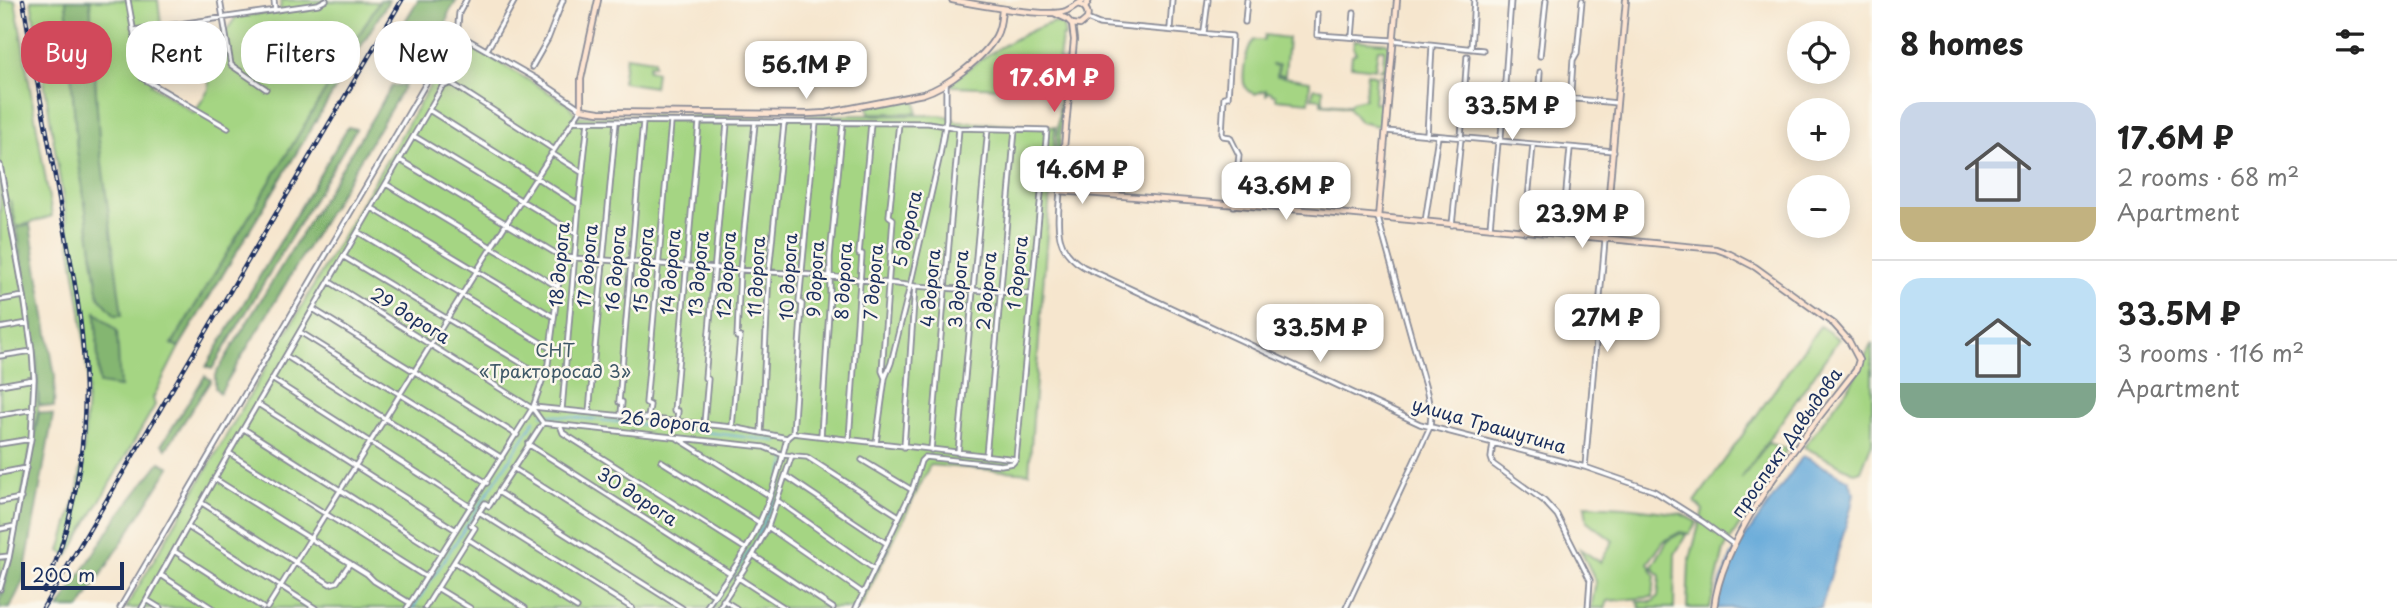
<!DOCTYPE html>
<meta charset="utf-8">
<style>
:root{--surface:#fff;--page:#f2f2f2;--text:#222;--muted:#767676;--line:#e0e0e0;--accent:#d1495b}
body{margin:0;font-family:"Playpen Sans",sans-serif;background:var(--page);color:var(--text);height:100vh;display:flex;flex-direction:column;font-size:26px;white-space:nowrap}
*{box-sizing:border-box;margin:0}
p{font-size:23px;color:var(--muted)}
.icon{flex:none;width:38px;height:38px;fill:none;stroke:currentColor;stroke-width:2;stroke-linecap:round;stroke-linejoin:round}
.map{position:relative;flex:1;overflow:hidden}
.drawer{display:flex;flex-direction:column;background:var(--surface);width:525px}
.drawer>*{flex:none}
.guide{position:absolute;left:21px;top:21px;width:665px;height:63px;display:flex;gap:14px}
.fabs{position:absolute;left:1787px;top:21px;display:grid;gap:14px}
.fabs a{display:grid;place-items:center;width:63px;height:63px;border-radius:50%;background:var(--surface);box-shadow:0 4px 18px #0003;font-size:35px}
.scale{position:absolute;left:21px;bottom:18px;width:103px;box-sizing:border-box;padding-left:7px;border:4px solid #1b2f5e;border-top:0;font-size:19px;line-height:24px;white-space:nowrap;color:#1b2f5e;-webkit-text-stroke:5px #fbf7ec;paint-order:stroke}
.price{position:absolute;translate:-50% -60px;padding:0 16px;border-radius:14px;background:#fff;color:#222;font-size:23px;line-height:46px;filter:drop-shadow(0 2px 4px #0008)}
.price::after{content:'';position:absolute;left:50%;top:42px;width:21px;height:16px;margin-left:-10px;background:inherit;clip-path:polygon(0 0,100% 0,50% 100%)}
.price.on{background:var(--accent);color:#fff}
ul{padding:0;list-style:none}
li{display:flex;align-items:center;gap:21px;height:175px;padding:0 28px}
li+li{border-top:2px solid var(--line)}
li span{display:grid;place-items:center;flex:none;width:196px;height:140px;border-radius:21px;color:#555}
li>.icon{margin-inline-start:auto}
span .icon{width:84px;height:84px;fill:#fffc;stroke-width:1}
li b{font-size:30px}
h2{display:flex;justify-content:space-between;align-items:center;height:84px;padding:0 28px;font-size:30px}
.tag{padding:0 24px;border-radius:28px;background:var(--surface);box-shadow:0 4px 18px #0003;font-size:24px;line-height:63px}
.tag.on{background:var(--accent);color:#fff}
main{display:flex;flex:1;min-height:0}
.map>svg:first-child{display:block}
.green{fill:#a5d583;stroke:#608270;stroke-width:2;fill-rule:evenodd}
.forest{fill:#84b671;stroke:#507268;stroke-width:2}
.water{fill:#64a8d9;stroke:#406c9c;stroke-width:2}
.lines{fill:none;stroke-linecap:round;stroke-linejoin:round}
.stream{stroke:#64a8d9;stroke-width:2}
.street-casing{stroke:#888a96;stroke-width:7}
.secondary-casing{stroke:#888a96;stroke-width:8}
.street{stroke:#fff;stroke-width:3.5}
.secondary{stroke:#fde4d1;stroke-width:4.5}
.rail-casing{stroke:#1b2f5e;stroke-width:4.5}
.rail{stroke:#fbf7ec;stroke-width:2;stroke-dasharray:5;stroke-linecap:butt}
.labels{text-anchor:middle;stroke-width:5;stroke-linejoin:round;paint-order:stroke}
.street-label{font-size:18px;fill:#1b2f5e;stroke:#fbf7ec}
.park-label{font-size:18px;fill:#3e5867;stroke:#fbf7ec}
</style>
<main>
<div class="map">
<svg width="1872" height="608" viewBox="0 0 1872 608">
<rect width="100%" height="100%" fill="#fbf7ec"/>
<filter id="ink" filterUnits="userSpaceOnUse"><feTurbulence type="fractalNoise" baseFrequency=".0143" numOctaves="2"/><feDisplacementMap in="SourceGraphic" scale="14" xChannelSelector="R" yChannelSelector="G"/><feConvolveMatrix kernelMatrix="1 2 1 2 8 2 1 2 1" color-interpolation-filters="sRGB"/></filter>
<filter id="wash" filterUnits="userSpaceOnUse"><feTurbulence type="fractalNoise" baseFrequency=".00686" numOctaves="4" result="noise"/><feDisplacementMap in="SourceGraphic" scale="28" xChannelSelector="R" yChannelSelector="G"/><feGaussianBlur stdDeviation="1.57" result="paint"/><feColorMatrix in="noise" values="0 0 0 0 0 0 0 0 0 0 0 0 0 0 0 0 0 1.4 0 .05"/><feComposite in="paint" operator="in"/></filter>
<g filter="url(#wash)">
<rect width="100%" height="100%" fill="#f6e6ce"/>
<path class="green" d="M0,0H15L52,216L17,227L10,200L34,349L38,410L10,559L0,595Z
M31,0H66L77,150L99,297L116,315L99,140L90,0H158L166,63L151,84L194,113L209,89L208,57L236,17L280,11L281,0L379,2L172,344L179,347L153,398L155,405L68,556L60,551L78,490L84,446L88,377L81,311ZM96,313L120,387H119L99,383Z
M1054,22L1063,25L1065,37H1062L1059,60L1062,61L1058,90L952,86L951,84C972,61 1025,31 1054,22Z
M1265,35L1288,38L1285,75H1278L1279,65H1271L1278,66L1277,76L1310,81L1309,102L1276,99V96L1269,92L1266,95V90L1255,94C1250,92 1248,92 1245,87C1241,77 1246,47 1254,40H1264Z
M1355,40L1386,43L1390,46L1388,71L1380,69L1383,68L1384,49H1378L1375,69L1351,66L1352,55L1356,53L1353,47Z
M464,41L568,104L577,116L940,115L950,117L957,122L1055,127L1029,473L930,465L860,608H126L453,46L457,42Z
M626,56L654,60V65H649L648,70L656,72L654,87L622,82Z
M1065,59L1057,196L1053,197L1060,93Z
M1367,73L1376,76L1374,103H1380L1382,77L1380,75L1387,74L1382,127L1360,122L1348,107L1321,104V99L1312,98L1314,88L1323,89V103L1350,105L1352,102L1365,99Z
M916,99L917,113H869L868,106Z
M1820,326L1839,339L1741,479L1768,443L1787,449L1724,550L1710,608H1687L1689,563L1703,510L1695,502Z
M1872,343V443L1861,471L1855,473L1804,447L1851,384Z
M1585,505L1625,507L1681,514L1697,522L1690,534L1680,532L1664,541L1648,563L1655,576L1653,597L1608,601L1605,608H1591L1596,581L1580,549L1600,562L1613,541L1587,521Z
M1681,533L1686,535L1675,554L1674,608H1640L1637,601L1652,602L1658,597L1660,576L1652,567L1668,540Z"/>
<path class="forest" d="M66,0H90L99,140L122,315H115L99,297L77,150Z
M380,0H389L179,347L172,344Z
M418,0H457L448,14L444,39L437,55L419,65L395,38Z
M405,85L220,393L215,388V375L392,86Z
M348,127L356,129L212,369L206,367Z
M30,225L55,377L54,407L39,405L36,349L17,227Z
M96,312L117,331L120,387L99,384Z
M205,376L211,380L166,449L162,444Z
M39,412L53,415L23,581L10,608H0V598L4,591Z
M160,462L170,467L80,608H59L120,513Z"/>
<path class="water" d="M1803,456L1849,480L1854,493L1851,508L1821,608H1716L1719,588L1731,557Z"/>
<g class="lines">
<path class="stream" d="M542,414L674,428
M680,429L777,441
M413,608L535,420
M711,608L755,542L774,500L787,457"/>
</g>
</g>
<g filter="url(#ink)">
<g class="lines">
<g class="street-casing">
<path id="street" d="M128,0L142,78L228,128
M220,0L231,65L266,89
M274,0L275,10
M1318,14L1317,35L1392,40L1483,50
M1087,19L1099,24L1232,36L1228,97H1224L1222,133L1223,136L1230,137L1239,155L1234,206
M1245,22L1247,0
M1170,29L1172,0
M133,30L165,26
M1204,32L1208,0
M457,37L459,13L466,0
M1352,37L1354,13
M1471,49L1474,0
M487,50L515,0
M1540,56L1546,0
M532,67L548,39L563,0
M152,84L166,63L165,26L318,4L326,0
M1505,92L1617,103
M429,110L578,204
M1537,117L1540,72
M1569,121L1573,60L1577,53L1582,0
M1386,131L1614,151
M1427,135L1432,46
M414,136L577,234
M551,153L583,173
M400,160L562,257L828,276L915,286L1030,294
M0,165L24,296L32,351L34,379L31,439L9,558L0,589
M386,184L558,287
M1060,191C1058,222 1052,249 1084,267L1420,424L1585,467L1654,491L1703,522L1733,544
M372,208L554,317
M1425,222L1438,136
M1452,225L1461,138L1467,56
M1490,227L1498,142L1501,137L1511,0
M358,232L550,348
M1525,232L1533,145
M1562,235L1570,149
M344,257L543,376
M330,282L533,409L543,423
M0,300L24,296
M313,309L517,435
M0,328L28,323
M300,332L502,458
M0,356L32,351
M286,356L487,483
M885,378L891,363L911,282L940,155L946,120V84
M272,379L471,507
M0,385L34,379
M258,404L456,530
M533,407L548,364L562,257
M562,409L579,204L588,122
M589,412L616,122
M621,414L622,402H619L643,122
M0,415L33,409
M648,418L650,405L646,403L671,123
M677,420L678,411H674L699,123
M543,423L764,447L783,455L807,457L899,516
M704,424L708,379L705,378L727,123
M560,425L563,433L746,549
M732,427L740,337H737L740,270L755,123
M244,429L441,554
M761,433L769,272L784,123
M793,433L802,304L799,302L816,123
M821,436L830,295V257L843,123
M677,438L770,496
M849,439L862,254H859L871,123
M876,443L885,378L882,371L893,219L889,216L899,123
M1493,443L1491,458L1493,464L1544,501L1557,515L1590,580L1588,608
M0,444L31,439
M528,444L730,573
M904,447L915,286
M931,450L959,128
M229,453L426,577
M958,453L988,128
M986,456L1015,129
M862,460L912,490
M661,461L760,523
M1585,467L1605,240
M513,468L714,595
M0,473L26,468
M786,476L886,543
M215,479L367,574L374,581L410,603
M498,492L682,608
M778,501L874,569
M0,502L21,498
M202,503L330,584L337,582L350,563
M479,512L632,608
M188,527L315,608
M768,527L863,593
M0,529L15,526
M468,539L577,608
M174,551L263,608
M753,555L833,608
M0,557L9,556
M454,562L525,608
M161,575L212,608
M737,577L785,608
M437,588L470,608
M147,600L160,608
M723,600L736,608
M120,608L450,42L457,37L465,38L535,78L581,109L506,224L267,608
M142,608L229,453L442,87L451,83L553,149
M407,608L533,407L732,427L787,438L793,433L1016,459L1047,130L959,128L928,123L573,121
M425,608L475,528L471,525L485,503L489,506L543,423
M706,608C719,588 734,570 746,549C766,515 778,476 787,438
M719,608L753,555L768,527L792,455
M856,608L912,490L921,461L925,457L1001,465L1013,463L1016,459
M1346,608L1430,427L1431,415L1427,393L1378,218"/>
</g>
<g class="secondary-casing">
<path id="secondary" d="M598,0L581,79V109L599,112L807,114L826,113L923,94C946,87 984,58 996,36C1001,27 1001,19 1002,9
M952,0C973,4 1049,18 1066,11C1071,8 1079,4 1084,0
M1085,8L1089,0
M1054,13L1067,19L1072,24L1080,25L1087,19C1089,12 1086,7 1079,4
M1072,24L1074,40L1060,191L1315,211L1716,249L1730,254L1755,267L1834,324L1849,341L1859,360L1856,370C1809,431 1722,531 1714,608
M1378,218L1397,0
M1605,240L1626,0"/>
</g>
<use href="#street" class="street"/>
<use href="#secondary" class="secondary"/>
<g class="rail-casing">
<path id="rail" d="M23,0C34,70 49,140 61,210C69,252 78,293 82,336C91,422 79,512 44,591
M43,608L402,0"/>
</g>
<use href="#rail" class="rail"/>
</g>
</g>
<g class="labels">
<g class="street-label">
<text transform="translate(908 229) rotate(-78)" y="6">5 дорога</text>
<text transform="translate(560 265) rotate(-85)" y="6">18 дорога</text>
<text transform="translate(588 266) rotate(-85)" y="6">17 дорога</text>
<text transform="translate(616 269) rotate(-85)" y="6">16 дорога</text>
<text transform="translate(644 270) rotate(-85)" y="6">15 дорога</text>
<text transform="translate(671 272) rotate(-85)" y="6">14 дорога</text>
<text transform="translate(1018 273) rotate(-84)" y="6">1 дорога</text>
<text transform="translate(699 274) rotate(-85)" y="6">13 дорога</text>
<text transform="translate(727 275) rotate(-86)" y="6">12 дорога</text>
<text transform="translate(757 277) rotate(-87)" y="6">11 дорога</text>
<text transform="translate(789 277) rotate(-87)" y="6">10 дорога</text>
<text transform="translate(816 279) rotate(-87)" y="6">9 дорога</text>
<text transform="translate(844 281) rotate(-87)" y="6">8 дорога</text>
<text transform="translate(874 282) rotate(-85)" y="6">7 дорога</text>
<text transform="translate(931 288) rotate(-85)" y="6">4 дорога</text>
<text transform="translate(959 289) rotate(-85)" y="6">3 дорога</text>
<text transform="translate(987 291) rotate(-85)" y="6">2 дорога</text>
<text transform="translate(410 316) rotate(32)" y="6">29 дорога</text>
<text transform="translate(665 422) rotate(6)" y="6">26 дорога</text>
<text transform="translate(1489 426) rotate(16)" y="6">улица Трашутина</text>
<text transform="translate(1787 443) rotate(-55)" y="6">проспект Давыдова</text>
<text transform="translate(637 497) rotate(33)" y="6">30 дорога</text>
</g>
<g class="park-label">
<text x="555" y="357">СНТ<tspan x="555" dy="21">«Тракторосад 3»</tspan></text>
</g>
</g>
</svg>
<div class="fabs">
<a><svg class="icon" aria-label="locate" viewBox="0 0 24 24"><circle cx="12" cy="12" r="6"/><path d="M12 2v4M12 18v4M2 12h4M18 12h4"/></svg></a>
<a>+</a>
<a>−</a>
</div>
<div class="scale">200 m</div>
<b class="price" style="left:806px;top:101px">56.1M ₽</b>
<b class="price on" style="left:1054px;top:114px">17.6M ₽</b>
<b class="price" style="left:1512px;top:142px">33.5M ₽</b>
<b class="price" style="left:1082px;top:206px">14.6M ₽</b>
<b class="price" style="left:1286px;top:222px">43.6M ₽</b>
<b class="price" style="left:1582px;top:250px">23.9M ₽</b>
<b class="price" style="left:1607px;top:354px">27M ₽</b>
<b class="price" style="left:1320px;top:364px">33.5M ₽</b>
<div class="guide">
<a class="tag on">Buy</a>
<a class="tag">Rent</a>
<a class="tag">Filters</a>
<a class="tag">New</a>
</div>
</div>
<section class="drawer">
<h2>8 homes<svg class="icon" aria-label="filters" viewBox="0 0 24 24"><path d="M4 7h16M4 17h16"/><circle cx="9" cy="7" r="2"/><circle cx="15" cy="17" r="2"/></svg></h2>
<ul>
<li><span style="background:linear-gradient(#c9d6e8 75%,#c2b280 0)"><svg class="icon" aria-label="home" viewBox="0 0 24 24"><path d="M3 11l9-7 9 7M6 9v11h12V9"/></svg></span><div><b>17.6M ₽</b><p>2 rooms · 68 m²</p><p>Apartment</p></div></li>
<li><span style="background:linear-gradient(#bfe0f5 75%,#7fa58c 0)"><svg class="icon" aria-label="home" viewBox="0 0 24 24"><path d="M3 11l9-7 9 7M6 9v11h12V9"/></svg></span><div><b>33.5M ₽</b><p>3 rooms · 116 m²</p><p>Apartment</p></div></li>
</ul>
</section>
</main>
